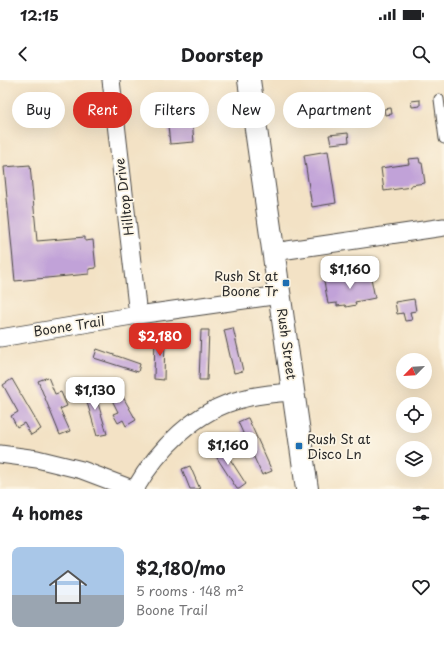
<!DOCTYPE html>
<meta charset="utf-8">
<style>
:root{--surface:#fff;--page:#f2f2f2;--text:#202124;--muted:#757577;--accent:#d93025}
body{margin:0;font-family:"Playpen Sans",sans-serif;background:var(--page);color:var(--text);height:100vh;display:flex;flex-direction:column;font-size:15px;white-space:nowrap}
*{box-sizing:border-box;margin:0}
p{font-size:13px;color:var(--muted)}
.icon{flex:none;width:22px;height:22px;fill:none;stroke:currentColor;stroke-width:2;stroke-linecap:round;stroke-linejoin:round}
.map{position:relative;height:409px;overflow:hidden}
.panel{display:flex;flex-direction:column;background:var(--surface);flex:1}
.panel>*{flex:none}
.guide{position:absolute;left:12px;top:12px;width:420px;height:36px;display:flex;gap:8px}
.needle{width:26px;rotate:246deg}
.buttons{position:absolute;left:396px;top:273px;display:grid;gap:8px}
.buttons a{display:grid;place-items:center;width:36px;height:36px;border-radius:50%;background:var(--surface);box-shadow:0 4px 16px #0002;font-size:20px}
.price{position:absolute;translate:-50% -34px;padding:0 9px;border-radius:8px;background:#fff;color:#222;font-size:13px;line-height:26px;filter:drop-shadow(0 1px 2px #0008)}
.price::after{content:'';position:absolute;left:50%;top:24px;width:12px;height:9px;margin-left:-6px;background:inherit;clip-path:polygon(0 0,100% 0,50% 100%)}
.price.selected{background:var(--accent);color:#fff}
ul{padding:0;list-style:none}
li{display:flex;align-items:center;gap:12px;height:100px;padding:0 12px}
li span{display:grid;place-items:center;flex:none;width:112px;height:80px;border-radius:8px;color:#555}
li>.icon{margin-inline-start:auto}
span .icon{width:48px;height:48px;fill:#fffc;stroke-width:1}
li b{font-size:17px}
h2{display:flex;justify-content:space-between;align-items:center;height:48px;padding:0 12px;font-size:17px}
.tag{padding:0 14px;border-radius:18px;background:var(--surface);box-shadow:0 4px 16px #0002;font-size:14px;line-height:36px}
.tag.selected{background:var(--accent);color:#fff}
.status{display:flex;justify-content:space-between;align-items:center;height:28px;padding:0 20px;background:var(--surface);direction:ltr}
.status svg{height:11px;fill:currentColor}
header{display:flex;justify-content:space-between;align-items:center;height:52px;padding:0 12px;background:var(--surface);font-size:18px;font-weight:700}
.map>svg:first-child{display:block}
.building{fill:#c1a2d8}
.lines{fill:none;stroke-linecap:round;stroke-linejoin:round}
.service-casing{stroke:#494642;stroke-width:11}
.minor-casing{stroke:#494642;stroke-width:19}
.tertiary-casing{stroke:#494642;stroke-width:24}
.service{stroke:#fff;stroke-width:9}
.minor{stroke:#fff;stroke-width:17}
.tertiary{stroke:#fff;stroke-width:22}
.poi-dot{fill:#1f6fb2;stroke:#fcf5e5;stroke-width:1.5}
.labels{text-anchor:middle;stroke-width:3.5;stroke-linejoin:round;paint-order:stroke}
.street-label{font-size:13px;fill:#2b2b2b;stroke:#fcf5e5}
.poi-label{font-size:13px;fill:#2b2b2b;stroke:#fcf5e5;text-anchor:end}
</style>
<div class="status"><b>12:15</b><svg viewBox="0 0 49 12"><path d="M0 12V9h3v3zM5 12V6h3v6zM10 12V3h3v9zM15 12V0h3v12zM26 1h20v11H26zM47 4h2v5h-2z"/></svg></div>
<header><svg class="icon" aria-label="back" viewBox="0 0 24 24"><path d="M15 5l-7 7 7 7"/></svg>Doorstep<svg class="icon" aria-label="search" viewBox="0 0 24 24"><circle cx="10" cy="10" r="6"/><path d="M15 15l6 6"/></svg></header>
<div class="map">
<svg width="444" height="409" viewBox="0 0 444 409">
<rect width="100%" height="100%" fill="#fcf5e5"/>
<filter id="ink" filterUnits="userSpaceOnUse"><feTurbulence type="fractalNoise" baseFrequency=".025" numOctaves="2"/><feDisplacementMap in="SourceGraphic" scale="8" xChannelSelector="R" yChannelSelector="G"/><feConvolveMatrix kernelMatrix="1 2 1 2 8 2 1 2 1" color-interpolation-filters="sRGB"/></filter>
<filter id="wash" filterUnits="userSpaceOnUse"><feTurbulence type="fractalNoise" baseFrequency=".012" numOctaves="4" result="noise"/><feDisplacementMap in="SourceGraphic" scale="16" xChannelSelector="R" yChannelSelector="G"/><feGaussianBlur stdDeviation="0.9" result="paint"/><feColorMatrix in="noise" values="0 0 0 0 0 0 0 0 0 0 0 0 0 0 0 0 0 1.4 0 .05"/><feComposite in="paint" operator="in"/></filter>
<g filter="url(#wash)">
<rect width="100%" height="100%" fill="#f3e2c5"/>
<g id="blocks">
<path class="building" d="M186,17L187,30H191L194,62L170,64L165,19Z
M420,20V26L412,27L411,21Z
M391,28L392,34L385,35L384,29Z
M348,53L349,62L331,64L329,55Z
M328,71L336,123L312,127L304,75Z
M419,78L420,83H422L425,103L411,105V107L384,111L381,88L409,84L408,79Z
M30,85L37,161L85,157V161L93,160L96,188L89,189V194L15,201L4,87Z
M370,193L375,218L355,222L356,225L346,227L345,225L337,226V223L328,224L324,201Z
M414,219L416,231L410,232L412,240L405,241L403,233L397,234L395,222Z
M233,248L243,291L234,293L224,250Z
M201,250H209L207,300H199Z
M155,254L165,255L164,300L154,299Z
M97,269L140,284L138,292L94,278Z
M48,297L55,314L61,312L67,326L60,329L70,351L60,355L38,301Z
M12,299L41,349L31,355L24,343L17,347L11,336L18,332L3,305Z
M114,301L136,340L126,346L123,340L118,343L113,334L118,332L105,306Z
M93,306L107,354L97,356L83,309Z
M247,338H248L272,391L262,395L238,342Z
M219,362L246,404L239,409H237L210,367Z
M190,386L200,409H190L182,389Z"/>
</g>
</g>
<g filter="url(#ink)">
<use href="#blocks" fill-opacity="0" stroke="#494642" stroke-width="1"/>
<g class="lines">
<g class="service-casing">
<path id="service" d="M439,19L444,59"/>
</g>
<g class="minor-casing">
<path id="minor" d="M111,0L138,235
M274,172L444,147
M0,258L138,235L280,215
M0,374L37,379L82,390L132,409
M135,409C158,369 196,330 242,319C259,314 276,313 293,312"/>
</g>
<g class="tertiary-casing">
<path id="tertiary" d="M249,0L307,409"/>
</g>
<use href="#service" class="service"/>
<use href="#minor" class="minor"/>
<use href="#tertiary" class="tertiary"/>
</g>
</g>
<g class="poi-dot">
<rect x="282" y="199" width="8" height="8" rx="2"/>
<rect x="295" y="362" width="8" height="8" rx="2"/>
</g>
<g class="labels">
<g class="street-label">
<text transform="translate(124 117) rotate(-97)" y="5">Hilltop Drive</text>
<text transform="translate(69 246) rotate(-9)" y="5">Boone Trail</text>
<text transform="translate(287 264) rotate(82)" y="5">Rush Street</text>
</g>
<g class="poi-label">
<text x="278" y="201">Rush St at<tspan x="278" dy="15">Boone Tr</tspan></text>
<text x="307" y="364" text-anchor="start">Rush St at<tspan x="307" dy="15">Disco Ln</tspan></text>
</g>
</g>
</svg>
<div class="buttons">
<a><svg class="needle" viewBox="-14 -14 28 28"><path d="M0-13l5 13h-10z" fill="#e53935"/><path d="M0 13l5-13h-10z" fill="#757577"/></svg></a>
<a><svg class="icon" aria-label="locate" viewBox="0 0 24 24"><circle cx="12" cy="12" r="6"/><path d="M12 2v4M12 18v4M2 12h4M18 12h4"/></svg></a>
<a><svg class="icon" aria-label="layers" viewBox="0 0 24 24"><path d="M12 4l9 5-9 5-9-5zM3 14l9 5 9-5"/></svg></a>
</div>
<b class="price" style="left:350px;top:210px">$1,160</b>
<b class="price selected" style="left:160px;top:277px">$2,180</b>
<b class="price" style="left:95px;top:331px">$1,130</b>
<b class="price" style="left:228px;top:386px">$1,160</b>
<div class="guide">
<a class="tag">Buy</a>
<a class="tag selected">Rent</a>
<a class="tag">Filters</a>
<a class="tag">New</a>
<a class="tag">Apartment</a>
</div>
</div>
<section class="panel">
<h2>4 homes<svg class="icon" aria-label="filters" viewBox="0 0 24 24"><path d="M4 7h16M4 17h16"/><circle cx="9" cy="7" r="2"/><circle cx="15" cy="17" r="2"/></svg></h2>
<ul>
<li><span style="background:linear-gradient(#a9c7e8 60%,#9aa5b1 0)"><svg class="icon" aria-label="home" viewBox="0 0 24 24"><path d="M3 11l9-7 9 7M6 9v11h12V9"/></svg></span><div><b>$2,180/mo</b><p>5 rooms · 148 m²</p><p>Boone Trail</p></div><svg class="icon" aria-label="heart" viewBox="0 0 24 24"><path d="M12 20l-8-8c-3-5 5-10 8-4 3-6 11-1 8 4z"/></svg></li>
</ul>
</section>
